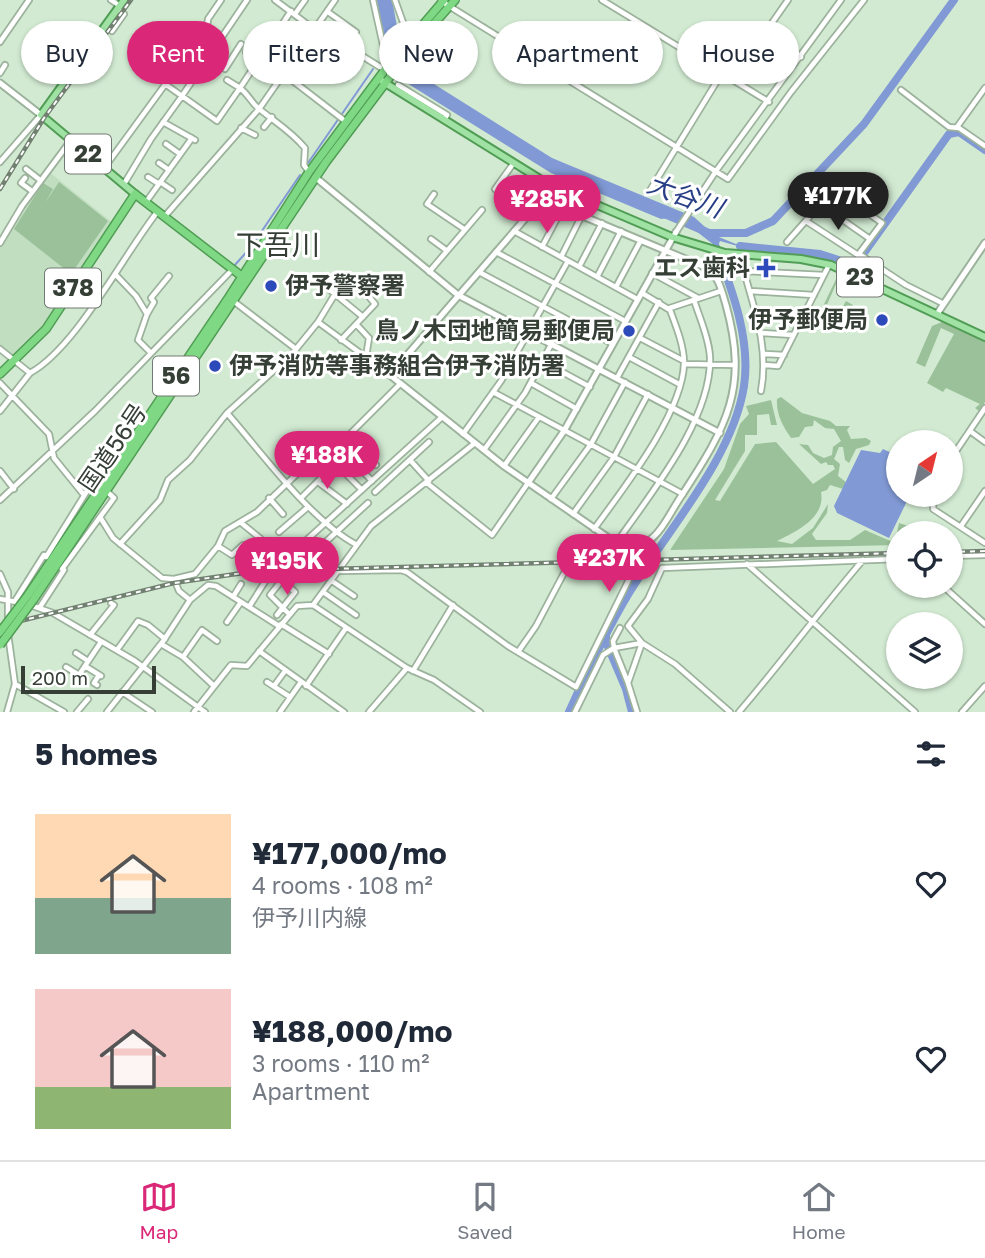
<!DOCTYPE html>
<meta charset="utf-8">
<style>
:root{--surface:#fff;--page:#f2f2f3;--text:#1f2937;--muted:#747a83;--line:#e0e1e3;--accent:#db2777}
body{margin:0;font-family:"Golos Text","Noto Sans JP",sans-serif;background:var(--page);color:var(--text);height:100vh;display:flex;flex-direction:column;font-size:26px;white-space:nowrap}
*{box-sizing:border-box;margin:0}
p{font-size:23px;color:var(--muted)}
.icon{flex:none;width:38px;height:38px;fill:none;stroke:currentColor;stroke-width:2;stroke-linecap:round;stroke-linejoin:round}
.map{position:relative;height:712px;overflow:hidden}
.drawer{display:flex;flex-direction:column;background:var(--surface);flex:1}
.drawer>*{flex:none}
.banner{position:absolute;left:21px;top:21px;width:943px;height:63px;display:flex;gap:14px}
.needle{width:46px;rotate:35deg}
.controls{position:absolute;left:886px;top:430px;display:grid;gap:14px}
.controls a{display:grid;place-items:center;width:77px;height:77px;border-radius:50%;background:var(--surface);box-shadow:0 2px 5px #0004;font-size:35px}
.scale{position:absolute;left:21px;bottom:18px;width:135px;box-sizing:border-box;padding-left:7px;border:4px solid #363f36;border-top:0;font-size:19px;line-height:24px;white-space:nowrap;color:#363f36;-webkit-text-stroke:5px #fff;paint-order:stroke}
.price{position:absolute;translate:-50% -60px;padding:0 16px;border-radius:24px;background:var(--accent);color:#fff;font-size:23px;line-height:46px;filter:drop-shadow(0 2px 4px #0008)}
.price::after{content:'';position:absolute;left:50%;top:42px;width:21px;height:16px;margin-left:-10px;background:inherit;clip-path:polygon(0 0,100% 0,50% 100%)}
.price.on{background:#222;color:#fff}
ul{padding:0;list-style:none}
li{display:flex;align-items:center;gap:21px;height:175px;padding:0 35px}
li span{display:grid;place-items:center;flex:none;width:196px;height:140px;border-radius:0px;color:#555}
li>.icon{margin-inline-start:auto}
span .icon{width:84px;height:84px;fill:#fffc;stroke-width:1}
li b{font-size:30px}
h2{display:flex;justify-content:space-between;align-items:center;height:84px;padding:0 35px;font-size:30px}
.tag{padding:0 24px;border-radius:32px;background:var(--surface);box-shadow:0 2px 5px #0004;font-size:24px;line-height:63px}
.tag.on{background:var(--accent);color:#fff}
.menu{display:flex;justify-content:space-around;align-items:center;height:98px;border-top:2px solid var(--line);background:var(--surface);font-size:19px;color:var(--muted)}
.menu a{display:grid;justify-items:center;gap:4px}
.menu .on{color:var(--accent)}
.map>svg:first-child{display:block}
.built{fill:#c1dec1}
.green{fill:#9ac19a}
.water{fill:#8199d4}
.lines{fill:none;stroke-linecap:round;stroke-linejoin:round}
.stream{stroke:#8199d4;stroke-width:2}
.river{stroke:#8199d4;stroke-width:8}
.minor-casing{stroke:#9cb29c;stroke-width:8}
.tertiary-casing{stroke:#9cb29c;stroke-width:9}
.primary-casing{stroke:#519d55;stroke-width:10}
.trunk-casing{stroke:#519d55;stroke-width:10}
.minor{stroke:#fff;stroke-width:4.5}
.tertiary{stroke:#fff;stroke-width:5}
.primary{stroke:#9fe2a3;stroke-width:6}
.trunk{stroke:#7fd884;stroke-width:7}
.rail-casing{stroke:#718071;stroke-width:4.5}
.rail{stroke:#fff;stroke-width:2;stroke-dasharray:5;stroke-linecap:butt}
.trunk-bridge-casing{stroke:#519d55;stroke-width:10;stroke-linecap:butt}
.trunk-bridge{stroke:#7fd884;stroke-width:7}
.poi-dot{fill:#2c4aba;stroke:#fff;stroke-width:2.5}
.labels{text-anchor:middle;stroke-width:6;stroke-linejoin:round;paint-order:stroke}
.shield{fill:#fff;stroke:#727972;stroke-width:2}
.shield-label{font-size:23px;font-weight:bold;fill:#363f36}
.poi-label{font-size:24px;font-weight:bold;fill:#363f36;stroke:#fff;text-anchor:end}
.street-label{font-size:24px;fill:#363f36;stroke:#fff}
.water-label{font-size:26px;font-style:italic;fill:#283f86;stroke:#fff}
.quarter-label{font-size:28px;fill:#363f36;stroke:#fff}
</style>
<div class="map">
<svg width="985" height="712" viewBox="0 0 985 712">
<rect width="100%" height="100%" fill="#d2ead2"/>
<path class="built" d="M49,172L113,223L42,329L12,357L0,347V248Z"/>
<path class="green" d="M59,182L108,221L71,274L14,229L43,183L53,189L45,203Z
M842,274L861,284L858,290L849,282H837L825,309L829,322L839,325L838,315L846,301L853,305L836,332L817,324L816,321L837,277Z
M942,322L985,341V402L979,411L975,408L980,404L946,388L943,392L927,383L954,334L941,328L925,367L916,363L932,326Z
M781,397L802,413L830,421L836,426H850L847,430L851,439L866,438L871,441L869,445L856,449L849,463L845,460L843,447H839L834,459L840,464L838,476L846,482L843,489L830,485L827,490L821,492C826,518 795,532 777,541L792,544L813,528L828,504L827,513L812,534L816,540H850L865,530L895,543L899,523L932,534H898V545L670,550L724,469L740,424L749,414L746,406L771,400L777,425H771L769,414L757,415V435H745V451L715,500L720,501L755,444L776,442L813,484L835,469L833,465H828L826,462L821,464L799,444L808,445L813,453L824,458L832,455L833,447L841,441L834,429L825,428L814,420L813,426L805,427L799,437L791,438C783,426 776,415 777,399Z"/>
<path class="water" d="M377,0H392C397,23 400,57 418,74L552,158L694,217L714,235L748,249L720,241L718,246L714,245L678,217L661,219L551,173L410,85C385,65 383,29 377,0Z
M883,449L898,456V495L909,497L889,538L837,513L834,506L861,450L880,453Z"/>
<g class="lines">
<path class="stream" d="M279,0L310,24
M308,163L373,69
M234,266L251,247L300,175"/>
<path class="river" d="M660,212L709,233H746L773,221L864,124L954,0
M740,246L820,254L854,265L859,259
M864,253L949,134L959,132L985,150
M606,636V642L626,689L632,712
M569,712C587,672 606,631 629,593C666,532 733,458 744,386C751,339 732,290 716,247"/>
<g class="minor-casing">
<path id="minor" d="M111,0L120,6
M275,0L315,30
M373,0L390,77
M395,0L409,39
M602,0L769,102
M441,1L728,179L791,92L864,0
M328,12L356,32
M295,14L305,0
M317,28L380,67
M112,31L124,14L118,9
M0,42L29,0
M283,51L294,59
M246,52L258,62
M212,54L227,65
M774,54L783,43L801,57
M267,66L281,78
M225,69L241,44
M0,73L5,65
M284,74L345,121
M227,80L240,88L291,11
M732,80L788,0
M165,84L182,96L247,0
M398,85L447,115L444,120
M901,90L949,127L959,128L985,146
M163,122L195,140
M264,127L272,117
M957,127L985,88
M241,128L255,135
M166,144L180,154
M0,162L41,115
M159,163L169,170
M105,167L207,27L208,19L221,0
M26,169L40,180
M148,177L159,184
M25,178L21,183L32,191
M160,182L172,190
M124,184L151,139L182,96L217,121L240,88C249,95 250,101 258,108C275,122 291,131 305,148L304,165L309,172
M499,192L495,189L513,164
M649,192L722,73
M434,194L427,204L464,229
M146,202L192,138
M820,204L870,239
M165,216L259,109L335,0
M514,231L637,299
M676,232L716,171L841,0
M431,239L446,250
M787,242L834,189L882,223L858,255L806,221
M0,243L22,206L71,140
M542,247L563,207
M496,252L625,321
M859,254L906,285L942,303
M740,256C751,302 770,343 761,391
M561,257L582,215
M579,267L602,223
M744,271L824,275
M429,272L482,210
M479,272L613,344
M652,273L698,298
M115,274L136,296L147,314L138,340L151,353
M597,277L621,231
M616,287L641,240
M330,290L363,317
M363,290L370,282
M750,291L814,295
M232,300L296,349
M670,308L721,291
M756,313L805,315
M147,314L154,302L151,298L169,276
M318,322L335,294
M356,324L369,338L366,357
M762,333L793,335
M640,338L684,361
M341,340L375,304L361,287
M0,349L30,373L0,411
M765,354L784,355
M629,357L679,384
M542,361L590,387
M684,364L735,365
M765,365L778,366L829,265
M30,373C76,348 124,254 158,211
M617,378L659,302
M0,383L49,434L54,458L84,495
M531,383L577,409
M493,392L683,494
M227,413C262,453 311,521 357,545
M970,431L985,442
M350,434L376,465
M463,434L501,381L568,261
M327,450L332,460L362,490
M484,450L525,393L552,343
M410,460L429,481
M950,460L985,408
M504,466L539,417
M0,471L14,489
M344,472L354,462L372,481
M318,482L347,504
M427,483L492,535L528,483
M375,492L429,442
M934,495L933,509L985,543
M269,498L283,514
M301,498L335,464
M551,499L591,444L625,382
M0,500L95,411L231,271
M573,514L614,457L648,394
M100,517L113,538L162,578L174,579L195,574L218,546L225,531L257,512L300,471L350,434L400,384
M240,522L261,539
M961,526L985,491
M594,529C623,489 683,413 684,363C684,346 676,326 670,310L642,293
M279,532L308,507
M617,542C651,493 712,419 710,357C709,338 700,319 694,300
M120,544L160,500L168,480L190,460L227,413L292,354L318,322L390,375
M218,546L232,555L243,545L246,546
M950,556L985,555
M46,557L92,483L101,486L114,498L62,569
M639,558L642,542
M306,560L368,503
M258,563L261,567L279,565L441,418
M747,564L915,712
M340,571L401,570L407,572L508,646L576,687L637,563
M0,574L8,592V619
M174,579L179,591L190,600
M332,581L354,596
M943,586L985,624
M323,592L356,615
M233,597L241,584
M0,599L22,603
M15,601L44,555
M30,605L53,613L135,661L205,712
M313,605L371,526L475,443
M40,607L64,570
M249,607L266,580
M277,615L295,592L282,580L270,595L289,614
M227,622L241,602
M281,624L329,654
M90,635L114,605L111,603
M161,644L183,657L214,686
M117,650L138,621L148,625L165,639
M259,651L344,712
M518,652L536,626L564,573
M76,653L88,661
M183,657L202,630L217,641
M85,666L101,676
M66,667L79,675L101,642
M413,671L453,605
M267,682L290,697
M628,683L614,648L642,643L628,626L648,599L662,568L898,559
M15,684L64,712
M97,685L94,683L99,675
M274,686L285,671
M306,686L346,628
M122,692L152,712
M7,712L15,684L8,634
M77,712L88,699
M107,712L164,640L190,600L208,585L216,586L279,626
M194,712L231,665L247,666L297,606L313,605L407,668L434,680L480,712
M280,712L301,682
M369,712L407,668
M575,712L603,655L614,648L613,641L620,628
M637,712L628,683L642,643L675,664L730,712
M739,712C782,662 820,610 863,560
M962,712L985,686"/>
</g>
<g class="tertiary-casing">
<path id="tertiary" d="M0,83L41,115
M315,177L458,295L720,433
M542,199L707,268C719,276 722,292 726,305C749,388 727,426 682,495C672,509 662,533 647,542L622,543L610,539L504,466L390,375L542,199L548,184
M937,314L985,243
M528,483L564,431L676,232"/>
</g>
<g class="primary-casing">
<path id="primary" d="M124,0L41,115L135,194
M382,81L548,184L672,237L725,253L801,259L831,265L985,337"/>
</g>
<g class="trunk-casing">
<path id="trunk" d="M0,374L46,329L135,194L244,278
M28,595L229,297L309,172L387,67L444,0
M34,599L326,162L408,53L455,0"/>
</g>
<use href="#minor" class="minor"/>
<use href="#tertiary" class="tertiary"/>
<use href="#primary" class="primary"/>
<use href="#trunk" class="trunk"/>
<g class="rail-casing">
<path id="rail" d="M0,189L44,118L131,0
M950,552L985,551
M0,626L174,583L257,571L898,553"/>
</g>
<use href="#rail" class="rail"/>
<g class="trunk-bridge-casing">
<path id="trunk-bridge" d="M0,632L28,595
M0,645L34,599"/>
</g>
<use href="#trunk-bridge" class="trunk-bridge"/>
</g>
<g class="poi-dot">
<path d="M762.5 257.5h7v7h7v7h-7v7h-7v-7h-7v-7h7z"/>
<circle cx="271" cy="286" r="7"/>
<circle cx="882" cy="320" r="7"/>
<circle cx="629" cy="331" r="7"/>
<circle cx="215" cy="366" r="7"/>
</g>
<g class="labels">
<g class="shield">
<rect x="65" y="134.5" width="46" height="39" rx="5"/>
<rect x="837" y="257.5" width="46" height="39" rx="5"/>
<rect x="45" y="268.5" width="56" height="39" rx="5"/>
<rect x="153" y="356.5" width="46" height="39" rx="5"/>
</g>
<g class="shield-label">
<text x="88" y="162">22</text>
<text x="860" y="285">23</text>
<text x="73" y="296">378</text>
<text x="176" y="384">56</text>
</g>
<g class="poi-label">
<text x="750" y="276">エス歯科</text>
<text x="285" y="294" text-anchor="start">伊予警察署</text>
<text x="868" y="328">伊予郵便局</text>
<text x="615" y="339">鳥ノ木団地簡易郵便局</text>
<text x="229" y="374" text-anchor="start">伊予消防等事務組合伊予消防署</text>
</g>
<g class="street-label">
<text transform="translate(113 448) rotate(-56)" y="8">国道56号</text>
</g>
<g class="water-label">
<text transform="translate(685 196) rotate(20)" y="9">大谷川</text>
</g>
<g class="quarter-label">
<text x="278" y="255">下吾川</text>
</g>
</g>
</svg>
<div class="controls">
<a><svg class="needle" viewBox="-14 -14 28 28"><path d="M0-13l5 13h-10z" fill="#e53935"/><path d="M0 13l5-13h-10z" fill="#747a83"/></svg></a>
<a><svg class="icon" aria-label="locate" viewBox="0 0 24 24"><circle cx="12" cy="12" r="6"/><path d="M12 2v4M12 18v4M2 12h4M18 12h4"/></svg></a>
<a><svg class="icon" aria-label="layers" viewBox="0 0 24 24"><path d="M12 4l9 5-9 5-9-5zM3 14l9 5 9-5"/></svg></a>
</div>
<div class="scale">200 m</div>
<b class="price on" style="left:838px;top:232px">¥177K</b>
<b class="price" style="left:547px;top:235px">¥285K</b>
<b class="price" style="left:327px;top:491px">¥188K</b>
<b class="price" style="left:609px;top:594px">¥237K</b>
<b class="price" style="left:287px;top:597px">¥195K</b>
<div class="banner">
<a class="tag">Buy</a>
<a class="tag on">Rent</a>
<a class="tag">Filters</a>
<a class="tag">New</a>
<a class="tag">Apartment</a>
<a class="tag">House</a>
</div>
</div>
<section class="drawer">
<h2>5 homes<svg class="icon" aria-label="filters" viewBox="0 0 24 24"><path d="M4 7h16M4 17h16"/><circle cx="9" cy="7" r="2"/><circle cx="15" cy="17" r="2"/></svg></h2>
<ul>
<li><span style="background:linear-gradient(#ffd9b3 60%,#7fa58c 0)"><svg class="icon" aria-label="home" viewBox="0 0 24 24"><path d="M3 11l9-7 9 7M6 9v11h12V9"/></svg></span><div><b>¥177,000/mo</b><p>4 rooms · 108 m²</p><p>伊予川内線</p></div><svg class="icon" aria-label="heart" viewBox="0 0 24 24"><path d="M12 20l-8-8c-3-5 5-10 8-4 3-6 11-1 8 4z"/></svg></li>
<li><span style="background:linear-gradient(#f6c9c9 70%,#8fb573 0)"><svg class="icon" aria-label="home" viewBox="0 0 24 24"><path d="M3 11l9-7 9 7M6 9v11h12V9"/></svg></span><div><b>¥188,000/mo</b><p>3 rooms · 110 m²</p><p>Apartment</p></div><svg class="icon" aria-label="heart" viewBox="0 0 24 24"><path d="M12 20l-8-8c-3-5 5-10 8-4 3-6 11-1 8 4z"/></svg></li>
</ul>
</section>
<nav class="menu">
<a class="on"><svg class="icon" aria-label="map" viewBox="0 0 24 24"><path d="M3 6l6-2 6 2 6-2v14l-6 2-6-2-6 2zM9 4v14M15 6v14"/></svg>Map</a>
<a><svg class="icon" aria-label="saved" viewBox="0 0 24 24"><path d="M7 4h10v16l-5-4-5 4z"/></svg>Saved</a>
<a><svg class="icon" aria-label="home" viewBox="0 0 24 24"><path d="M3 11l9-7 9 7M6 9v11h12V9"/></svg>Home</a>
</nav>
